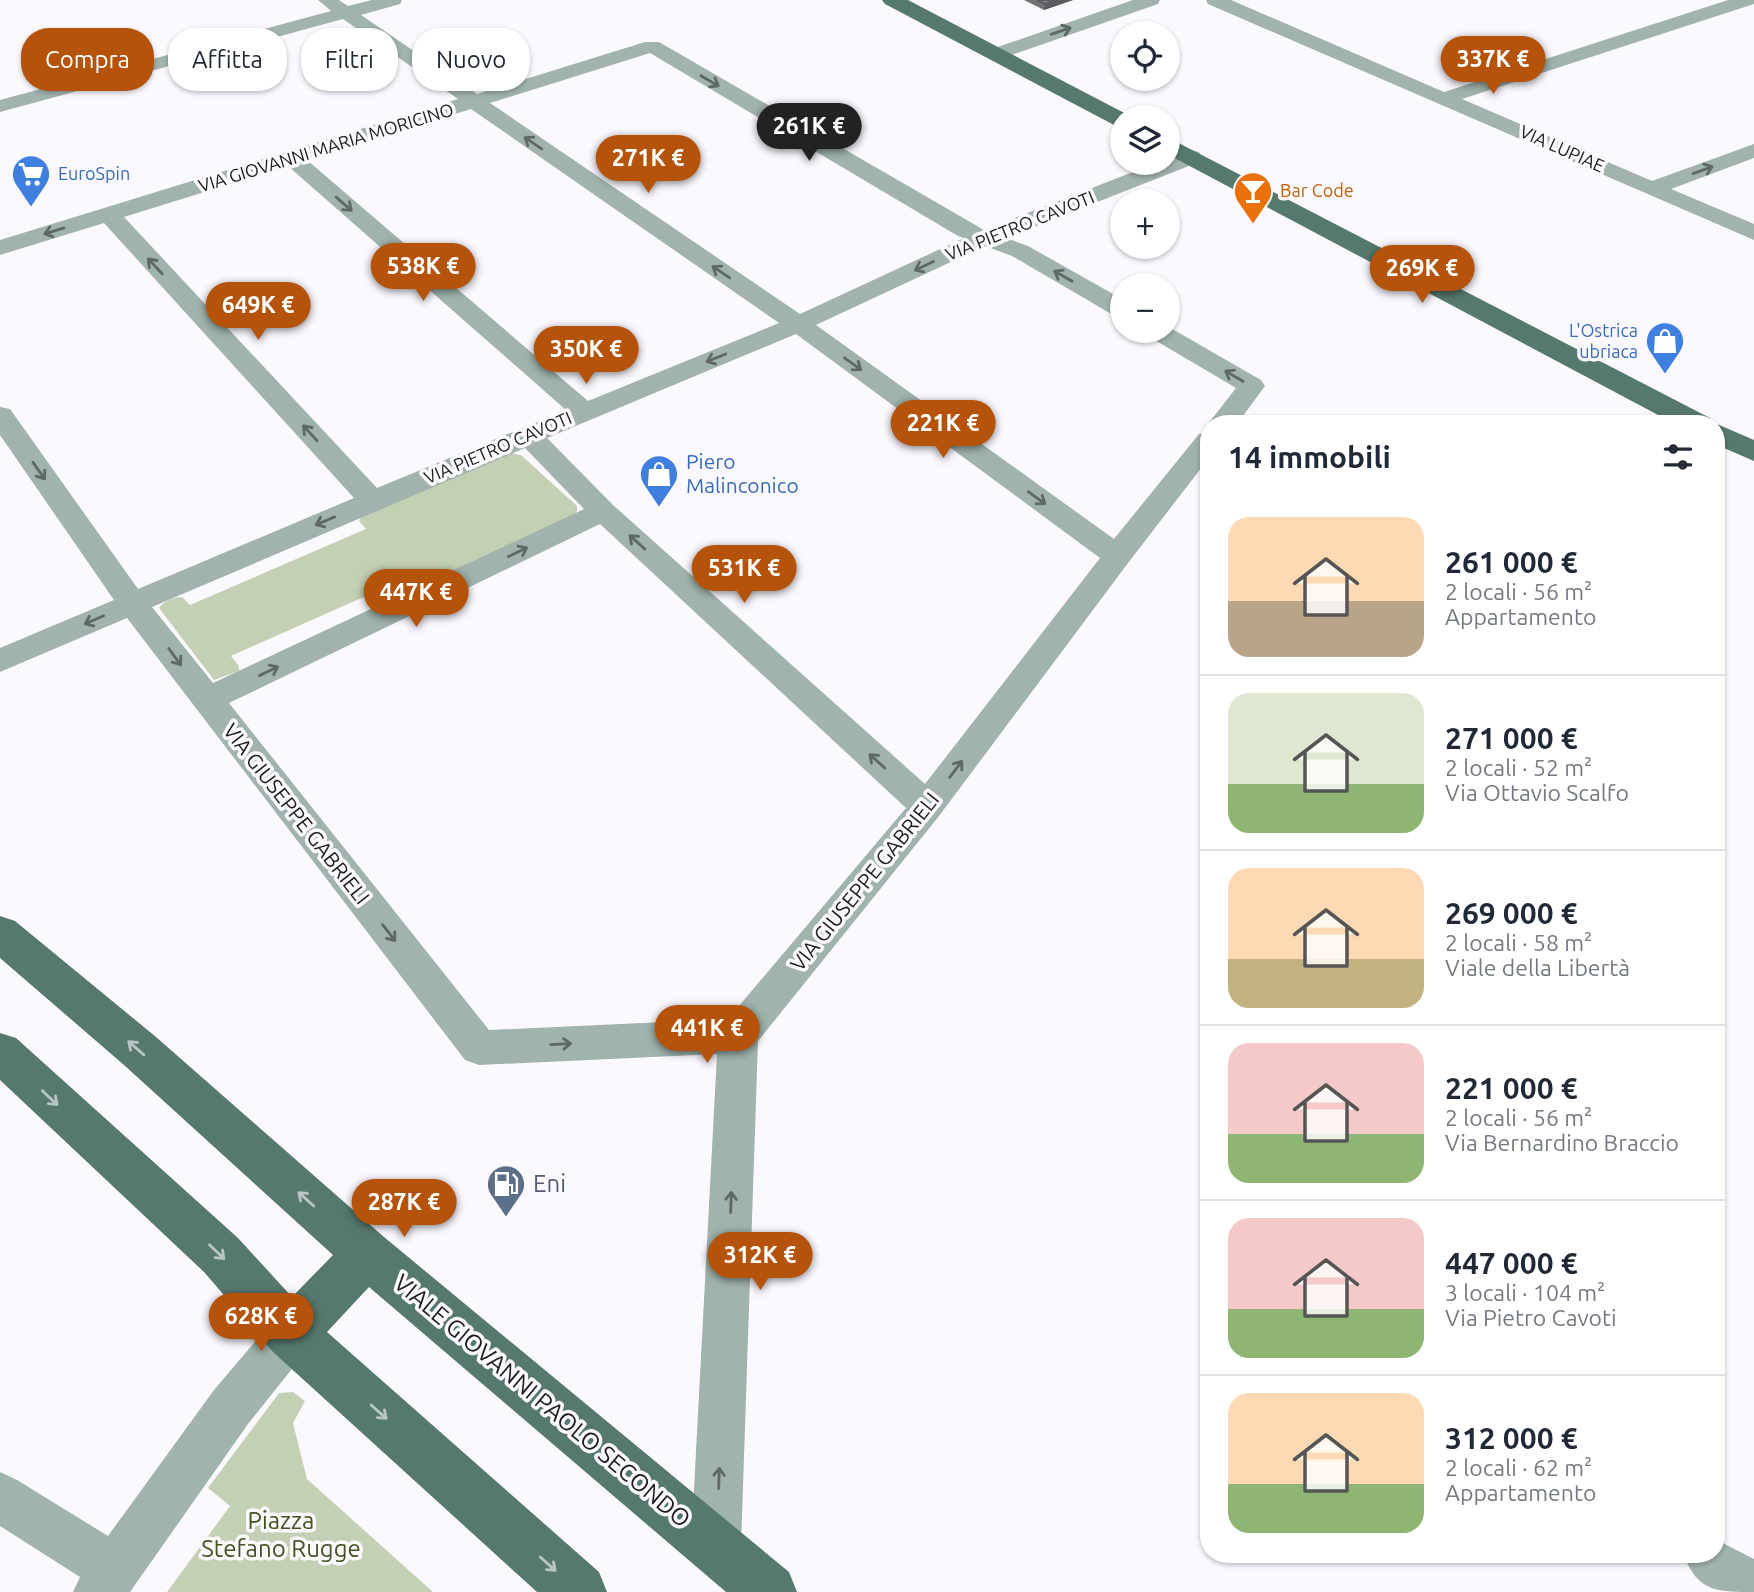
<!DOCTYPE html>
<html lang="it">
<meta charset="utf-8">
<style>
:root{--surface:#fff;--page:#f2f2f3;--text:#1f2937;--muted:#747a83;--line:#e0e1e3;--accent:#b45309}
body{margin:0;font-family:Ubuntu,sans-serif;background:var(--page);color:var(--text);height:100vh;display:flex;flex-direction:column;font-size:26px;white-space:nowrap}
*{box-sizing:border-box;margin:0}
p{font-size:23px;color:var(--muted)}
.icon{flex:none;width:38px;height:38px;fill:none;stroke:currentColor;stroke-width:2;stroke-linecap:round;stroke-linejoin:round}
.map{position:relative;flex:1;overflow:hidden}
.details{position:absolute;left:1200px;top:415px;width:525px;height:1148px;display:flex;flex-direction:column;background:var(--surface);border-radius:28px;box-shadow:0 2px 5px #0004}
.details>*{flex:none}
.hud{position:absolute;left:21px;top:28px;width:665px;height:63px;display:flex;gap:14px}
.buttons{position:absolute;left:1110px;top:21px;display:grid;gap:14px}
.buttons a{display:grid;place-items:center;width:70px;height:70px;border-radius:50%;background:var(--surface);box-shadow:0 2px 5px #0004;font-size:35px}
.price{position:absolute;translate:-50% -60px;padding:0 16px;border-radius:24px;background:var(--accent);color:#fff;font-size:23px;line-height:46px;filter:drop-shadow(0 2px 4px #0008)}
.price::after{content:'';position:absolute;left:50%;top:42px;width:21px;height:16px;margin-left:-10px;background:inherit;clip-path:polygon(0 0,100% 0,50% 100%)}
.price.active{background:#222;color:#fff}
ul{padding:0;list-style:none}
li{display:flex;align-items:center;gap:21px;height:175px;padding:0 28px}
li+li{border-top:2px solid var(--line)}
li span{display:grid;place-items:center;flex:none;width:196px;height:140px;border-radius:21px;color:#555}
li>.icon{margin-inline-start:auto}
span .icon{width:84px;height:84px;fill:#fffc;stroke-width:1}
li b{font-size:30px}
h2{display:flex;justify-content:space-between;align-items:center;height:84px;padding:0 28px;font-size:30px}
.chip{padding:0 24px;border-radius:28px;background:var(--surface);box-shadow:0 2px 5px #0004;font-size:24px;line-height:63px}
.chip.active{background:var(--accent);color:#fff}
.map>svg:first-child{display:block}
.green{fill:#c4d0b4}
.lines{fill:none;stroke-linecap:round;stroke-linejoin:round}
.minor{fill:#a0b3ad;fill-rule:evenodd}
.major{fill:#56796e;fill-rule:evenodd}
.wall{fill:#727176}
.shaded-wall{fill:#5c5c60}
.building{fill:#848389;stroke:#5c5c60;stroke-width:2}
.oneway{stroke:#5e6866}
.oneway2{stroke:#b9c6c5}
.labels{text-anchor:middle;stroke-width:7;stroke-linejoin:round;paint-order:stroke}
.far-street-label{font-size:18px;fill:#1d1d1f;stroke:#fbf9ff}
.far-shop-label{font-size:18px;fill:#366cbe;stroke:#fbf9ff;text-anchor:start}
.far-food-label{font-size:18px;fill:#c56008;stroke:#fbf9ff;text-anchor:start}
.shop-label{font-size:21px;fill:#366cbe;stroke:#fbf9ff;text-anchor:start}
.street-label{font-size:21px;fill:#1d1d1f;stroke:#fbf9ff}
.near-service-label{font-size:24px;fill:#4e5e75;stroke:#fbf9ff;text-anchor:start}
.near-street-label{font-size:24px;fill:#1d1d1f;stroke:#fbf9ff}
.near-park-label{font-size:24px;fill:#42551f;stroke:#fbf9ff}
</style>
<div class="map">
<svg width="1754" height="1592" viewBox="0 0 1754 1592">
<rect width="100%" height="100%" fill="#fbf9ff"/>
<path class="green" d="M511,453L521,455L577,506V511L573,516L426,584L421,583L413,575L231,656L239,666V671L214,680L159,608C164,601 174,597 182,597L190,605L366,529L359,521L362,516Z
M293,1392L305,1401L293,1423L307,1479L433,1592H167L230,1506L208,1488L279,1393Z"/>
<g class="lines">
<path class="minor" d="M318,0H339L348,6L372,0H402L400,4L361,15L477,94L645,42H659L984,230L1156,163H1167V159L1191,150L1199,152L1202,157L1199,162L1006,238L1028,246L1122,299V317L1113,315L1012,256L985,246L816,325L1114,539L1199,434L1209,432V458L1128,563L939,816L758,1041L741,1546L734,1564L716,1571L698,1564L691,1546L717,1054L479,1065L465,1060L127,618L0,672V648L114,600L0,435V407L10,409L138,589L354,498L104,223L0,255V240L458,99L343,19L0,112V100L331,11ZM650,53L958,236L964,238L800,314L490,103ZM471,109L779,323L588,401L307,160ZM288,166L566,410L377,488L124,217ZM796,334L1100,558L925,784L613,505L547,438ZM525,448L584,509L213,683L152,607ZM600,524L906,808L728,1019L489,1030L229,703Z
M1133,0H1160L1158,4L1003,58H989L986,54L989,50Z
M1206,0H1231L1444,92L1728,0H1754V4L1462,99L1652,181L1754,144V158L1671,189L1754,224V240L1208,4Z
M1167,326L1261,380L1265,386L1237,424H1208L1236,388L1148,336L1144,331H1167Z
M291,1311L307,1318L314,1334L307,1350L248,1424L130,1592H73L80,1577L0,1526V1472L17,1480L108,1536L214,1390L275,1318Z
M1717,1540L1754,1559V1592C1720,1592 1701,1592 1687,1563L1690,1554H1717Z"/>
<path class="major" d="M882,0H908L1132,117H1122V127L1114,125L885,4Z
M1167,137L1710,418L1714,424H1675L1167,154Z
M1717,424L1754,440V461L1717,445Z
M0,916L15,921L156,1037L384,1237L789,1572L797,1592H726L369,1287L327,1332L599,1572L607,1592H537L273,1352L204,1272L0,1080V1033L16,1038L238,1238L292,1297L333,1255L124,1065L0,958Z"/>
</g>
<path class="wall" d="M1024,0H1073L1044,10Z"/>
<path class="shaded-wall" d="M1055,0H1073L1044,10L1045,4Z"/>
<path class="building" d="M1037,0H1055L1045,4Z"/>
<defs><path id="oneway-shaft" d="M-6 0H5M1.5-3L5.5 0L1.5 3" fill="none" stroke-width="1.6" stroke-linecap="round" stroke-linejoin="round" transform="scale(1.75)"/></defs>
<g class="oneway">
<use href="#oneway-shaft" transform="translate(1061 31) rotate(-19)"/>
<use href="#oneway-shaft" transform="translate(710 81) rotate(30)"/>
<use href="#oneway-shaft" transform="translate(533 143) rotate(-146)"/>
<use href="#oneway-shaft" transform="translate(1703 170) rotate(-20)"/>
<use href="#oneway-shaft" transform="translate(344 204) rotate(41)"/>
<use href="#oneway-shaft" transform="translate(54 231) rotate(163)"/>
<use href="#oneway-shaft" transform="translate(155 266) rotate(-133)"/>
<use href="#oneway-shaft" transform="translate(924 266) rotate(155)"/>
<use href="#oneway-shaft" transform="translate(721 272) rotate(-146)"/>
<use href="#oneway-shaft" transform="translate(1063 276) rotate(-150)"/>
<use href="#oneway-shaft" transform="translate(716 358) rotate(158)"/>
<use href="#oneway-shaft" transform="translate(853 364) rotate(36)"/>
<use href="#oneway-shaft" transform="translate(1234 376) rotate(-150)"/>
<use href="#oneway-shaft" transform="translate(310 433) rotate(-133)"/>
<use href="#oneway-shaft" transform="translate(39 471) rotate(55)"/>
<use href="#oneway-shaft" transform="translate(1037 498) rotate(36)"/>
<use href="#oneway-shaft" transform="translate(325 521) rotate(157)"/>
<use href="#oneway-shaft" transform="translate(637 542) rotate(-138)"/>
<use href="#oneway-shaft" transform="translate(518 552) rotate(-26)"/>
<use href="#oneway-shaft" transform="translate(94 620) rotate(156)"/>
<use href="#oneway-shaft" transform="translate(175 657) rotate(54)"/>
<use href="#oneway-shaft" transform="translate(269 671) rotate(-26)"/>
<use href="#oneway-shaft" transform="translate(877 761) rotate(-138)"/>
<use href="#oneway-shaft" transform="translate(956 769) rotate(-53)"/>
<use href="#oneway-shaft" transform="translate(389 933) rotate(52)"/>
<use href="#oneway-shaft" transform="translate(561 1044) rotate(-3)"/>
<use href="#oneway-shaft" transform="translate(731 1202) rotate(-88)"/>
<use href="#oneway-shaft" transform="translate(719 1478) rotate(-88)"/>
</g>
<g class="oneway2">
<use href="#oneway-shaft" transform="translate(136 1048) rotate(-139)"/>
<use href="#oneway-shaft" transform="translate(50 1098) rotate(43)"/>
<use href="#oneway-shaft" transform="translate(306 1199) rotate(-138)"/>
<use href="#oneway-shaft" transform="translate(217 1252) rotate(44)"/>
<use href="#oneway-shaft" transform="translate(379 1412) rotate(42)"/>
<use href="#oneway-shaft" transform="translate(548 1564) rotate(42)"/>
</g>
<defs>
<g id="supermarket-pin" transform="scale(2.0125)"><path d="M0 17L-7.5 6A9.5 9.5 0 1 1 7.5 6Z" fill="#3f7fe0" stroke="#fbf9ff"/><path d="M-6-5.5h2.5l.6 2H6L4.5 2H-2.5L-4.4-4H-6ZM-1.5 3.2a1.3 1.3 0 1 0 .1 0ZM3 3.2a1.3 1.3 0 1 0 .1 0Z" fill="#fff"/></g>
<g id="bar-pin" transform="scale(2.0125)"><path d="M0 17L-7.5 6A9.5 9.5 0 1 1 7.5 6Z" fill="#e8710a" stroke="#fbf9ff"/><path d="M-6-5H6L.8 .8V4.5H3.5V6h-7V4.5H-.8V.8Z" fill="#fff"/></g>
<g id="shop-pin" transform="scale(2.0125)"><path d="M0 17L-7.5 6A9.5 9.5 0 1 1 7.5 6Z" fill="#3f7fe0" stroke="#fbf9ff"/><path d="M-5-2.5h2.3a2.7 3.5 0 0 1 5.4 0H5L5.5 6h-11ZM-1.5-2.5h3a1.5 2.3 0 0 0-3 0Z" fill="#fff"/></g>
<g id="fuel-pin" transform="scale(2.0125)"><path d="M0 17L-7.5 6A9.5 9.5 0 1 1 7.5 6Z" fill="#5c6f8a" stroke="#fbf9ff"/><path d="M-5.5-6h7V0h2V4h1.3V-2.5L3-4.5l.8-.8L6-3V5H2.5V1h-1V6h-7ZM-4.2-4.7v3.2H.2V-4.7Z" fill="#fff"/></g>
</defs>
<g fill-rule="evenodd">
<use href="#supermarket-pin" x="31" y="174"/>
<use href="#bar-pin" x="1253" y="191"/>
<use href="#shop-pin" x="1665" y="341"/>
<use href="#shop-pin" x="659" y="474"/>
<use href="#fuel-pin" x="506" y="1184"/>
</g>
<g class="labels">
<g class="far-street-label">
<text transform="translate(326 148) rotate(-17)" y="6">VIA GIOVANNI MARIA MORICINO</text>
<text transform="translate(1562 149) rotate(24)" y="6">VIA LUPIAE</text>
<text transform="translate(1020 226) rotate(-22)" y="6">VIA PIETRO CAVOTI</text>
<text transform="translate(498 448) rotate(-23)" y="6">VIA PIETRO CAVOTI</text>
</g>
<g class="far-shop-label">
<text x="58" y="180">EuroSpin</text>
<text x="1638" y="337" text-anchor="end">L'Ostrica<tspan x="1638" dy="21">ubriaca</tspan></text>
</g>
<g class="far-food-label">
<text x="1280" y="197">Bar Code</text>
</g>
<g class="shop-label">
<text x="686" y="469">Piero<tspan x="686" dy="24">Malinconico</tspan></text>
</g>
<g class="street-label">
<text transform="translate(296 814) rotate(52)" y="7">VIA GIUSEPPE GABRIELI</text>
<text transform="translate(865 882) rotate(-51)" y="7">VIA GIUSEPPE GABRIELI</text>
</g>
<g class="near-service-label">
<text x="533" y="1192">Eni</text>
</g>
<g class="near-street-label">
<text transform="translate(542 1401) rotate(40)" y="8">VIALE GIOVANNI PAOLO SECONDO</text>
</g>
<g class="near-park-label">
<text x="281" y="1529">Piazza<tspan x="281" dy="28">Stefano Rugge</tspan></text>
</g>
</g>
</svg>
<div class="buttons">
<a><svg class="icon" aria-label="locate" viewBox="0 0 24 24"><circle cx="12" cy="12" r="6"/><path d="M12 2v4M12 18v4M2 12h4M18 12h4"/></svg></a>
<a><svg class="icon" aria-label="layers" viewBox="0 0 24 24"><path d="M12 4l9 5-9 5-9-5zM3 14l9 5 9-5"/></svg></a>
<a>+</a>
<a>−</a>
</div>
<b class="price" style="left:1493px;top:96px">337K €</b>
<b class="price active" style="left:809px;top:163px">261K €</b>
<b class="price" style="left:648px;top:195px">271K €</b>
<b class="price" style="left:423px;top:303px">538K €</b>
<b class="price" style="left:1422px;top:305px">269K €</b>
<b class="price" style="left:258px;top:342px">649K €</b>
<b class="price" style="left:586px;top:386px">350K €</b>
<b class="price" style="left:943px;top:460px">221K €</b>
<b class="price" style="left:744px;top:605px">531K €</b>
<b class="price" style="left:416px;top:629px">447K €</b>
<b class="price" style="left:707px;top:1065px">441K €</b>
<b class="price" style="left:404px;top:1239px">287K €</b>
<b class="price" style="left:760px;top:1292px">312K €</b>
<b class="price" style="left:261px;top:1353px">628K €</b>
<div class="hud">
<a class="chip active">Compra</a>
<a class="chip">Affitta</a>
<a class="chip">Filtri</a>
<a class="chip">Nuovo</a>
</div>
<section class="details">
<h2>14 immobili<svg class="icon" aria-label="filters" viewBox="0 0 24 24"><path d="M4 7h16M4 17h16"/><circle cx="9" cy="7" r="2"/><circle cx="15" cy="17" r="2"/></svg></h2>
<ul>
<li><span style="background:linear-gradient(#ffd9b3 60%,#b9a48a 0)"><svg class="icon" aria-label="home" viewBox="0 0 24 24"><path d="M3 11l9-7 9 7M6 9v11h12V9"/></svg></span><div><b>261 000 €</b><p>2 locali · 56 m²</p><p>Appartamento</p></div></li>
<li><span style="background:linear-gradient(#dfe7d0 65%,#8fb573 0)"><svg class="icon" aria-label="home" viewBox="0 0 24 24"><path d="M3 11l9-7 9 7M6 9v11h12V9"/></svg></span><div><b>271 000 €</b><p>2 locali · 52 m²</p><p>Via Ottavio Scalfo</p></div></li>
<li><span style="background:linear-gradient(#ffd9b3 65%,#c2b280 0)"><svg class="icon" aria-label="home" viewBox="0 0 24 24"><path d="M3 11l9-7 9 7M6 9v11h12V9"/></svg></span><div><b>269 000 €</b><p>2 locali · 58 m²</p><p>Viale della Libertà</p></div></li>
<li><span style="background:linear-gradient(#f6c9c9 65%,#8fb573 0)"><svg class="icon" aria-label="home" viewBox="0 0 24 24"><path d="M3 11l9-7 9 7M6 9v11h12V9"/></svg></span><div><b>221 000 €</b><p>2 locali · 56 m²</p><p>Via Bernardino Braccio</p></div></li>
<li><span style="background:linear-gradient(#f6c9c9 65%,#8fb573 0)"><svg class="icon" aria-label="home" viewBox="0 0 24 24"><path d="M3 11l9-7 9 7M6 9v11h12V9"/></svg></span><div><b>447 000 €</b><p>3 locali · 104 m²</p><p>Via Pietro Cavoti</p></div></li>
<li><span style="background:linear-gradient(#ffd9b3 65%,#8fb573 0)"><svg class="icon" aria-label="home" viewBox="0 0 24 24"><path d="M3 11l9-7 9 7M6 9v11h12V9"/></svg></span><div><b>312 000 €</b><p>2 locali · 62 m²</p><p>Appartamento</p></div></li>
</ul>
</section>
</div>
